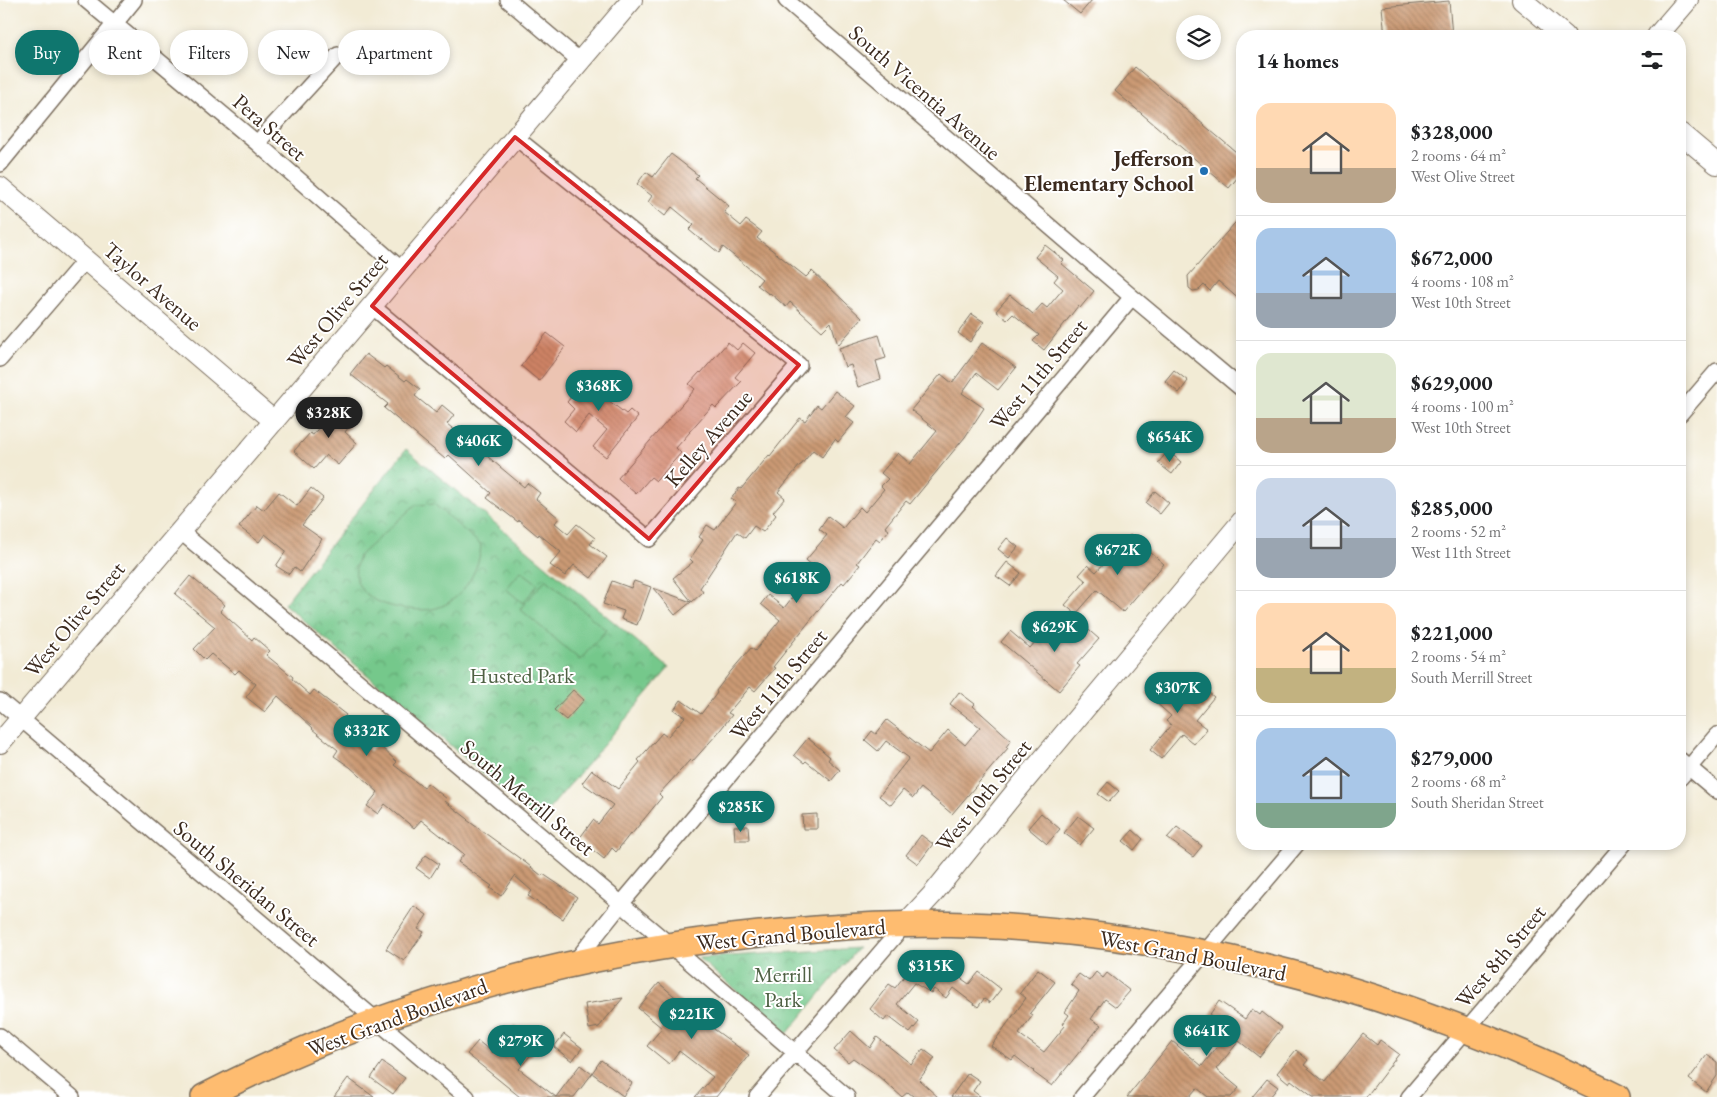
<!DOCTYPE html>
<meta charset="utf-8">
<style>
:root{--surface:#fff;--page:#f6f6f6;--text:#202124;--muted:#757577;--line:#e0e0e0;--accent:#0f766e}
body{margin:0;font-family:"EB Garamond",serif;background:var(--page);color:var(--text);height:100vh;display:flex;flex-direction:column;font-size:19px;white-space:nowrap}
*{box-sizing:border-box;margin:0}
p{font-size:16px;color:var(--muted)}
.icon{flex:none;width:28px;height:28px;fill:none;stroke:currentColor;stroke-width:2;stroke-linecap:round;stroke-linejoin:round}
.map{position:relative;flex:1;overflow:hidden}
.panel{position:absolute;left:1236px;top:30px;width:450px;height:820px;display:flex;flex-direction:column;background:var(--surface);border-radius:20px;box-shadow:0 2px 8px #0003}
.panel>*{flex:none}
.guide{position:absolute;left:15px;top:30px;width:475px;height:45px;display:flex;gap:10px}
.buttons{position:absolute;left:1176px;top:15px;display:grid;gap:10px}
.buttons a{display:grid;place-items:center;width:45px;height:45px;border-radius:50%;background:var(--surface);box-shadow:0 2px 8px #0003;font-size:25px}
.price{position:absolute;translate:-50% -42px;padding:0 11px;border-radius:18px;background:var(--accent);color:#fff;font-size:16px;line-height:32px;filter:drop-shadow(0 1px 2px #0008)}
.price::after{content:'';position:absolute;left:50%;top:30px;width:15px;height:11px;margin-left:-8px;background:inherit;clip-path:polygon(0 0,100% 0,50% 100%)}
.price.current{background:#222;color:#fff}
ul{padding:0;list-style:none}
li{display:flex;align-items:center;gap:15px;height:125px;padding:0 20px}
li+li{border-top:1px solid var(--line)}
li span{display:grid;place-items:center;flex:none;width:140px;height:100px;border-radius:15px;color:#555}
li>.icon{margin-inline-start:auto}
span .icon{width:60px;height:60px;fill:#fffc;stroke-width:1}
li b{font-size:21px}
h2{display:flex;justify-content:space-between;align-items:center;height:60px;padding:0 20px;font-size:21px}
.tag{padding:0 18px;border-radius:22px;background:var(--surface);box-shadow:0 2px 8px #0003;font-size:18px;line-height:45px}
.tag.current{background:var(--accent);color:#fff}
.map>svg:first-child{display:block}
.park{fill:url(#park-crowns);stroke:#587954}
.pitch{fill:#75c88b;stroke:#587954}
.building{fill:url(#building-back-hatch)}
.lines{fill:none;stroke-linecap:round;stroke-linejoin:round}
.minor-casing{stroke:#7b6e5e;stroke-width:18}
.tertiary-casing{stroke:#7b6e5e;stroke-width:22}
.primary-casing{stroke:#7b6e5e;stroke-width:28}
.minor{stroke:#fff;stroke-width:15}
.tertiary{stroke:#fff;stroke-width:20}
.primary{stroke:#febc70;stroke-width:25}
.marked{fill:#d62828;fill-opacity:0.2;stroke:#d62828;stroke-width:4;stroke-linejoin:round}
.poi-dot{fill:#1f6fb2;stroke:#fff;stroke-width:2}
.labels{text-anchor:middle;stroke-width:4;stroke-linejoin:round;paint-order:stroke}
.street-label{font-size:22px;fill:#3b2a1e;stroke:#fff}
.poi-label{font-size:22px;font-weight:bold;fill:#3b2a1e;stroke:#fff;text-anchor:end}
.park-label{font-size:22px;fill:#4f6144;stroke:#fff}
</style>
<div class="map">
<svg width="1717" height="1097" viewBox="0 0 1717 1097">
<defs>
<pattern id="park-crowns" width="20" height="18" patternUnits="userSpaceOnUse" patternTransform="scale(1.25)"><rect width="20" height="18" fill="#75c88b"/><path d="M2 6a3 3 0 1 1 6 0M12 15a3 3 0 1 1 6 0" fill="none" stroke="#61a371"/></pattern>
<pattern id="building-back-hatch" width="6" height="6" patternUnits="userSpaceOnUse" patternTransform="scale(1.25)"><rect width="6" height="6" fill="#cb9a74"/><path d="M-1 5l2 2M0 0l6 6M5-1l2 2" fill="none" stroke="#a67e5f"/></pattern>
</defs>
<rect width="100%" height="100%" fill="#fff"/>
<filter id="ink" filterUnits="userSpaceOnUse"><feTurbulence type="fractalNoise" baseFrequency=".02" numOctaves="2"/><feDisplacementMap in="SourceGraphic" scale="10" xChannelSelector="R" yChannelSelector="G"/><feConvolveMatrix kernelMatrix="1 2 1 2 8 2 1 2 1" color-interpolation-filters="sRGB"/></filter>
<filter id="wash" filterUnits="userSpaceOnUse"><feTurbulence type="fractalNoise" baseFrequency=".0096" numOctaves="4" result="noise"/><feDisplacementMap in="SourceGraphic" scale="20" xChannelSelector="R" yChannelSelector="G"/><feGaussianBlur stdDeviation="1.12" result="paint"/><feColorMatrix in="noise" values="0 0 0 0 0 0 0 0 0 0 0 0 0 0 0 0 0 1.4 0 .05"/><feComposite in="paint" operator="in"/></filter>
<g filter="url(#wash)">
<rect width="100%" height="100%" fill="#f2ebd5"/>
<path class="park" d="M406,449L669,668L539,821L284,604Z
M858,948L787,1034L698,958Z"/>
<path class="pitch" d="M434,504L481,545C480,568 464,597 442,606C431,611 419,610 408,609C377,606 345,591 359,556L415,505Z
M521,571L538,584L523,603L506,589Z
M546,579L606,630L580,660L520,609Z"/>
<g id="blocks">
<path class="building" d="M1063,0H1092L1080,14Z
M1449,1L1452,36H1385L1382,7Z
M1135,67L1242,157V172L1229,188L1115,91Z
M671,154L698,175L695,178L729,206L724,212L741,226L746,220L762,232L757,238L806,277L812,271L862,318L838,345L831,322L822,331L790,302L786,307L770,293L769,294L757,285L762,279L723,247L719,253L702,239L701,240L689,230L694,225L672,207L665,216L648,202L652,196L637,184L646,172L653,177Z
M1242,215V302L1218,281L1210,291L1204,285L1199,290L1193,291L1189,288L1188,276Z
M1045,245L1064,260L1061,263L1094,291L1080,308L1078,306L1044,350L1033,341L1039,335L1013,314L1007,320L996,311L1010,295L1033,314L1042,304L1047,308L1063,289L1054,281L1058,276L1035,257Z
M972,314L984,322L970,342L958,333Z
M547,333L565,347L539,381L521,366Z
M879,335L886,358L876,361L881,379L858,387L851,365L845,367L839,348Z
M728,342L737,350L743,343L755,353L735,377L741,382L716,408L713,405L689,432H690L676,448L681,453L656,481L651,477L636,494L618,478L695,389L689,384L700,372L701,373Z
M982,343L1016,368L998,390L976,373L962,393L984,408L965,437L910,504L906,501L885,527L889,530L880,541L876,538L857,563L860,565L844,584L842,582L813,617L773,667L775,668L755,691L750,687L728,713L732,715L717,734L692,762L690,760L659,794L662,797L631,835L630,834L616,852L612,848L604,859L579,839L593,820L598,824L613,805L582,783L592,770L618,789L640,762L638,760L662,733L667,737L685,717L674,710L681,700L701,714L717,693L716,691L731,671L751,648L755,651L780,620L761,604L768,595L784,608L798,590L796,588L814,567L806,560L827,535L819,529L828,516L843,528L860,507L865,512L884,489L881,486L888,479L881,473L898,453L910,464L937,431L911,410L941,374L952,383Z
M366,354L384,368L386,366L405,381L407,379L420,389L415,396L436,413L442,405L454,415L447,424L470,442L473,438L484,448L481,451L524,487L527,483L540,493L536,499L559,518L555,523L568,534L577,524L595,538L590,544L607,557L591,578L574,565L565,576L550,565L561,552L539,534L538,536L519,520L518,522L487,498L491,493L449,455L445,459L384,408L388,404L350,374Z
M1174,370L1188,381L1179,393L1165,381Z
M591,373L598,379L603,374L615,384L604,397L626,414L630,410L638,417L606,457L593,447L607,430L589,415L576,432L564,421L574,409L567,402Z
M835,391L855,406L846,417L854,423L838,442L835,439L822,457L813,450L801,465H800L778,492L785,498L773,512L776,515L763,532L754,526L745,538L737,532L700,588L703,592L692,602L673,578L693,562L690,559L703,540L699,537L707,525L715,530L736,502L731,499L739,488L741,489L769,455L770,456L800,418L805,421L817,405L821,408Z
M338,403L356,418L345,432L357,443L338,465L326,455L314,469L294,451L310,433L313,435Z
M1168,451L1181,462L1172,474L1158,463Z
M311,488L323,498L302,525L322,539L300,572L294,567L289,574L276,566L286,551L265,534L259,542L239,527L257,505L264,510L279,492L297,506Z
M1155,491L1169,503L1160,514L1146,503Z
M1130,535L1164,564L1123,612L1097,590L1076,614L1065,605L1086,581L1079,575L1088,565L1096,572Z
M1007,538L1018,547L1009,558L998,549Z
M1007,562L1021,573L1010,586L996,576Z
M190,576L225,605L220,611L252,640L254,637L270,651L266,655L293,677L292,679L310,695L314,690L346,715L338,726L370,751L377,743L397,762L394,765L424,788L427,783L447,799L445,801L468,819L467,820L526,863L542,876L543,874L577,897L563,919L528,896L532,891L515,876L501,896L490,888L492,886L458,862L464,854L421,820L414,828L385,804L378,814L367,806L378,792L350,767L334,756L338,750L312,729L313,728L278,696L265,712L246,697L256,684L239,670L235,674L211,654L205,660L194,649L215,627L175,594Z
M612,581L631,588L634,581L651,587L637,625L621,619L624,611L603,604Z
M653,588L691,602L675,615Z
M1076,619L1099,639L1077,664L1080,666L1059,691L1001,642L1010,631L1030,648L1042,634L1055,644Z
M1162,675L1192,701L1203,688L1214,697L1195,720L1207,729L1194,744L1182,734L1161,759L1150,750L1171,725L1166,721L1171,716L1146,694Z
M573,690L584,700L566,720L554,710Z
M959,692L975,704L973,706L1011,740L1006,747L1008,748L952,814L921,788L913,798L903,790L891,805L879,796L909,758L886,741L878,751L865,740L872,731L876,734L887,720L929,753L948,730L965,745L980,727L950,704Z
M808,738L830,757L828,760L840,770L831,781L806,761L804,763L794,755Z
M1108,782L1119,791L1109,802L1098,794Z
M1041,813L1060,829L1047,844L1028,828Z
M817,814V829H803L802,815Z
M1078,816L1094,828L1080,845L1064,833Z
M734,826H748L749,840H735Z
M1177,827L1202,846L1193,857L1167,838Z
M1133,830L1143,839L1134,850L1123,841Z
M921,835L933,844L918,864L906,855Z
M426,855L439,864L430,878L416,868Z
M414,906L427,915L418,929L424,932L404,961L386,949Z
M937,961L969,984L979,972L1001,989L990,1003L984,999L978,1007L953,988L946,998L934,989L931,993L914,983L897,1004L919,1022L910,1033L888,1016L884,1021L870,1009L889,984L895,988L913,965L926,976Z
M1038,969L1055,982L1030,1013L1033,1015L1019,1034L1044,1052L1065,1026L1063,1024L1069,1015L1065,1012L1079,991L1071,984L1079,974L1089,981L1096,972L1103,978L1107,973L1130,991L1116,1007L1105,999L1091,1019L1101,1025L1052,1086L1033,1072L1034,1071L1015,1056L1012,1060L991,1046L1026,998L1020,993Z
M659,983L703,1021L749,1055L716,1097H695L713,1077L679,1051L669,1064L647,1046L662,1028L638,1008Z
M623,998L599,1027L589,1029L585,1004Z
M1219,1001L1245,1019L1252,1009L1260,1015L1262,1012L1282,1028L1259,1057L1239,1041L1216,1069L1239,1088L1231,1097H1208L1197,1088L1189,1097H1127L1172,1041L1202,1066L1220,1043L1200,1029Z
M515,1025L539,1045L519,1069L556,1097L580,1065L592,1074L574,1097H520L467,1054L478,1041L493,1053Z
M851,1031L870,1048L877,1037L911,1064L923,1049L935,1058L919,1080L938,1097H914L908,1092L902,1097L877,1075L853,1058L848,1062L834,1050Z
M564,1034L582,1048L572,1061L554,1047Z
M1363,1034L1377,1045L1380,1040L1399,1054L1366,1097H1313L1291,1080L1289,1083L1277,1073L1296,1050L1308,1060L1304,1065L1325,1082Z
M1707,1055L1717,1062V1076L1706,1092L1689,1079Z
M601,1060L632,1083L623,1096L592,1073Z
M382,1062L405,1078L393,1094L371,1078Z
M968,1073L980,1081L973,1091L981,1097H951Z
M348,1078L374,1097H334Z
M1267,1079L1278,1087L1270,1097H1252Z"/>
</g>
</g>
<g filter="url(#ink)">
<use href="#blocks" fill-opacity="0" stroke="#7b6e5e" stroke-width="1"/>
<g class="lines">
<g class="minor-casing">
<path id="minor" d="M86,0L257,143L402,270
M508,0L580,61
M786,0L1132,297L1242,389
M257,143L338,55
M0,164L134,0
M372,306L649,539L799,365L515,137
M0,359L86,259
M1680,414L1717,371
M180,531L670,945L847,1097
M0,701L467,1097
M1680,760L1717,791
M1680,778L1717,735
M574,963L621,904L1132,297
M0,1036L72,1097
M757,1097L905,924
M1082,1097L1297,844
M1409,1097L1624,844"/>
</g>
<g class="tertiary-casing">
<path id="tertiary" d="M1522,0L1565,36
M1657,36L1688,0
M1680,133L1717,164
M0,187L274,421
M0,743L632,0
M905,924L932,895L1012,796L1242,521"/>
</g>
<g class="primary-casing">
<path id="primary" d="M204,1097C379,1006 564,954 760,934C802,930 843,926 885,925C1138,917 1392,984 1617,1097"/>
</g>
<use href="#minor" class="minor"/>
<use href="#tertiary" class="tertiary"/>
<use href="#primary" class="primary"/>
</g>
</g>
<path class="marked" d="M515,137L799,365L649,539L372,306Z"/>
<circle class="poi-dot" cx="1204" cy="171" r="5"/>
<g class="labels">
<g class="street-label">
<text transform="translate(925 92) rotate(41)" y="8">South Vicentia Avenue</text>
<text transform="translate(270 127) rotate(41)" y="8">Pera Street</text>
<text transform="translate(153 286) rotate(41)" y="8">Taylor Avenue</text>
<text transform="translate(337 310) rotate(-50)" y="8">West Olive Street</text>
<text transform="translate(1038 374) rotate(-50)" y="8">West 11th Street</text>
<text transform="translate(708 438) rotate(-49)" y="8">Kelley Avenue</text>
<text transform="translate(74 619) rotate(-50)" y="8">West Olive Street</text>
<text transform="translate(778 684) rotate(-50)" y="8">West 11th Street</text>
<text transform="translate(983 795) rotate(-51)" y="8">West 10th Street</text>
<text transform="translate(528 797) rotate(40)" y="8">South Merrill Street</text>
<text transform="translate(247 883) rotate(40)" y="8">South Sheridan Street</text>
<text transform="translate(791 934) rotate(-5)" y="8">West Grand Boulevard</text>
<text transform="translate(1193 955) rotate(11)" y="8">West Grand Boulevard</text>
<text transform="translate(1500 956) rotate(-50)" y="8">West 8th Street</text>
<text transform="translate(397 1017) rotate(-20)" y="8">West Grand Boulevard</text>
</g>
<g class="poi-label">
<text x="1194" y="166">Jefferson<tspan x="1194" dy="25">Elementary School</tspan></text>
</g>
<g class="park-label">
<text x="522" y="683">Husted Park</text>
<text x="783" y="982">Merrill<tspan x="783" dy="25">Park</tspan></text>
</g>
</g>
</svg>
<div class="buttons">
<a><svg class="icon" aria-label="layers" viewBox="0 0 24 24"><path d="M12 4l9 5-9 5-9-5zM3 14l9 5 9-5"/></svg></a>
</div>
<b class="price" style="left:599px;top:412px">$368K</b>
<b class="price current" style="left:329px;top:439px">$328K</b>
<b class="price" style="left:1170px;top:463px">$654K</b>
<b class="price" style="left:479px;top:467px">$406K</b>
<b class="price" style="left:1118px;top:576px">$672K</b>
<b class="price" style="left:797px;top:604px">$618K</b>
<b class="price" style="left:1055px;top:653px">$629K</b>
<b class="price" style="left:1178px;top:714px">$307K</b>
<b class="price" style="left:367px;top:757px">$332K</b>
<b class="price" style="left:741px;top:833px">$285K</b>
<b class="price" style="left:931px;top:992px">$315K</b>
<b class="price" style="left:692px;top:1040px">$221K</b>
<b class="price" style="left:1207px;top:1057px">$641K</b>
<b class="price" style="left:521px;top:1067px">$279K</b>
<div class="guide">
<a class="tag current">Buy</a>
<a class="tag">Rent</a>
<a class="tag">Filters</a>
<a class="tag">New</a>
<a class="tag">Apartment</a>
</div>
<section class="panel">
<h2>14 homes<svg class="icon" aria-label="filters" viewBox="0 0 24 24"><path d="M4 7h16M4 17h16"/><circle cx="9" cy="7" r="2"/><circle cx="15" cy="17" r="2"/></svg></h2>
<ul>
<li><span style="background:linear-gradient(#ffd9b3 65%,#b9a48a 0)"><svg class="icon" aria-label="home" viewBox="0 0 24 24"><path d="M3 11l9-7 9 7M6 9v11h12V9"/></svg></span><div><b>$328,000</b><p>2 rooms · 64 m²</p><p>West Olive Street</p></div></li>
<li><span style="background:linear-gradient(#a9c7e8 65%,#9aa5b1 0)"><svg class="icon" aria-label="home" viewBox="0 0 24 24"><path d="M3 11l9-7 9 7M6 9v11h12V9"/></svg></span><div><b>$672,000</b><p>4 rooms · 108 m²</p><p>West 10th Street</p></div></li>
<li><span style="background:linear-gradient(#dfe7d0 65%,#b9a48a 0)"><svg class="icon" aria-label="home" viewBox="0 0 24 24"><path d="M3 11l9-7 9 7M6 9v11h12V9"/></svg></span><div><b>$629,000</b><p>4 rooms · 100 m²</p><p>West 10th Street</p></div></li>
<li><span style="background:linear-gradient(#c9d6e8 60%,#9aa5b1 0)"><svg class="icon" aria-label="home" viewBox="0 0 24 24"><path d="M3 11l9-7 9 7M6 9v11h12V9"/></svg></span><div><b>$285,000</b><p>2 rooms · 52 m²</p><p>West 11th Street</p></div></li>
<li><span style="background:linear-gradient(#ffd9b3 65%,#c2b280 0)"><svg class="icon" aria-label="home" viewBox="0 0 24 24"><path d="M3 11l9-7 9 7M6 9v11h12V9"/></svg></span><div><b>$221,000</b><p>2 rooms · 54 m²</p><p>South Merrill Street</p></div></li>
<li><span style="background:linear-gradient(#a9c7e8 75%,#7fa58c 0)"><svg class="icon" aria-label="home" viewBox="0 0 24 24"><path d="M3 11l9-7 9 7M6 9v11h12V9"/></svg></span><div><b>$279,000</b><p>2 rooms · 68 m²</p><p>South Sheridan Street</p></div></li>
</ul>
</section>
</div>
